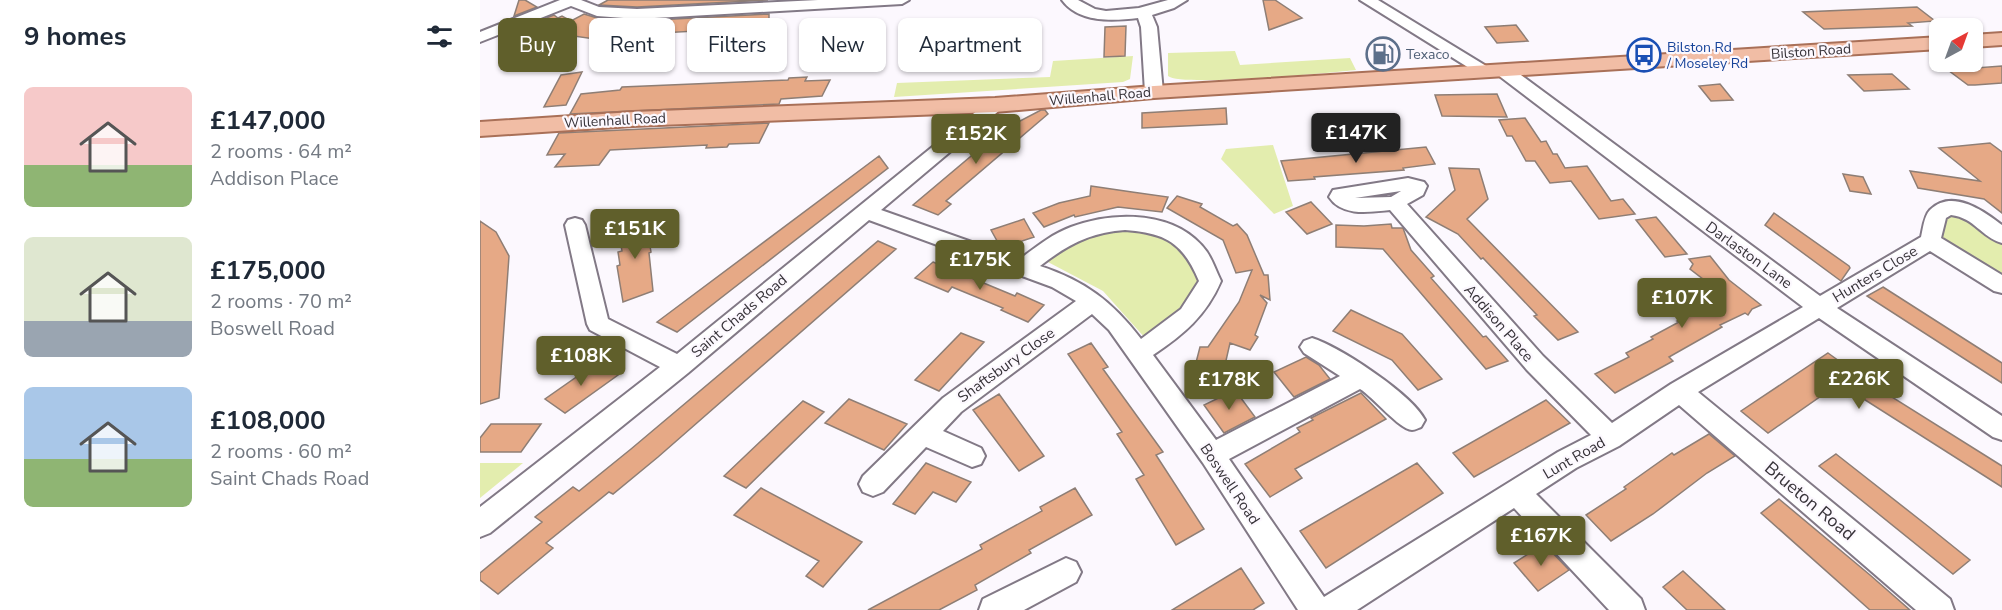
<!DOCTYPE html>
<meta charset="utf-8">
<style>
:root{--surface:#fff;--page:#f2f2f3;--text:#1f2937;--muted:#747a83;--accent:#605f2b}
body{margin:0;font-family:"Nunito Sans",sans-serif;background:var(--page);color:var(--text);height:100vh;display:flex;flex-direction:column;font-size:22px;white-space:nowrap}
*{box-sizing:border-box;margin:0}
p{font-size:20px;color:var(--muted)}
.icon{flex:none;width:33px;height:33px;fill:none;stroke:currentColor;stroke-width:2;stroke-linecap:round;stroke-linejoin:round}
.map{position:relative;flex:1;overflow:hidden}
.drawer{display:flex;flex-direction:column;background:var(--surface);width:480px}
.drawer>*{flex:none}
.guide{position:absolute;left:18px;top:18px;width:570px;height:54px;display:flex;gap:12px}
.needle{width:39px;rotate:41deg}
.fabs{position:absolute;left:1449px;top:18px;display:grid;gap:12px}
.fabs a{display:grid;place-items:center;width:54px;height:54px;border-radius:9px;background:var(--surface);box-shadow:0 2px 4px #0004;font-size:30px}
.price{position:absolute;translate:-50% -51px;padding:0 14px;border-radius:6px;background:var(--accent);color:#fff;font-size:20px;line-height:39px;filter:drop-shadow(0 2px 3px #0008)}
.price::after{content:'';position:absolute;left:50%;top:36px;width:18px;height:14px;margin-left:-9px;background:inherit;clip-path:polygon(0 0,100% 0,50% 100%)}
.price.active{background:#222;color:#fff}
ul{padding:0;list-style:none}
li{display:flex;align-items:center;gap:18px;height:150px;padding:0 24px}
li span{display:grid;place-items:center;flex:none;width:168px;height:120px;border-radius:9px;color:#555}
li>.icon{margin-inline-start:auto}
span .icon{width:72px;height:72px;fill:#fffc;stroke-width:1}
li b{font-size:26px}
h2{display:flex;justify-content:space-between;align-items:center;height:72px;padding:0 24px;font-size:26px}
.tag{padding:0 21px;border-radius:9px;background:var(--surface);box-shadow:0 2px 4px #0004;font-size:21px;line-height:54px}
.tag.active{background:var(--accent);color:#fff}
main{display:flex;flex:1;min-height:0}
.map>svg:first-child{display:block}
.green{fill:#e3edae}
.building{fill:#e6a986;stroke:#8e7e75;stroke-width:1.5}
.lines{fill:none;stroke-linecap:round;stroke-linejoin:round}
.minor-casing{stroke:#827986;stroke-width:4}
.major-casing{stroke:#a97058;stroke-width:4}
.minor{fill:#fff;fill-rule:evenodd}
.major{fill:#f1bda5;fill-rule:evenodd}
.labels{text-anchor:middle;stroke-width:4.5;stroke-linejoin:round;paint-order:stroke}
.far-transit-label{font-size:14px;fill:#164399;stroke:#fcf8fe;text-anchor:start}
.far-street-label{font-size:14px;fill:#373339;stroke:#fcf8fe}
.far-service-label{font-size:14px;fill:#4e5e75;stroke:#fcf8fe;text-anchor:start}
.street-label{font-size:15px;fill:#373339;stroke:#fcf8fe}
.near-street-label{font-size:18px;fill:#373339;stroke:#fcf8fe}
</style>
<main>
<section class="drawer">
<h2>9 homes<svg class="icon" aria-label="filters" viewBox="0 0 24 24"><path d="M4 7h16M4 17h16"/><circle cx="9" cy="7" r="2"/><circle cx="15" cy="17" r="2"/></svg></h2>
<ul>
<li><span style="background:linear-gradient(#f6c9c9 65%,#8fb573 0)"><svg class="icon" aria-label="home" viewBox="0 0 24 24"><path d="M3 11l9-7 9 7M6 9v11h12V9"/></svg></span><div><b>£147,000</b><p>2 rooms · 64 m²</p><p>Addison Place</p></div></li>
<li><span style="background:linear-gradient(#dfe7d0 70%,#9aa5b1 0)"><svg class="icon" aria-label="home" viewBox="0 0 24 24"><path d="M3 11l9-7 9 7M6 9v11h12V9"/></svg></span><div><b>£175,000</b><p>2 rooms · 70 m²</p><p>Boswell Road</p></div></li>
<li><span style="background:linear-gradient(#a9c7e8 60%,#8fb573 0)"><svg class="icon" aria-label="home" viewBox="0 0 24 24"><path d="M3 11l9-7 9 7M6 9v11h12V9"/></svg></span><div><b>£108,000</b><p>2 rooms · 60 m²</p><p>Saint Chads Road</p></div></li>
</ul>
</section>
<div class="map">
<svg width="1522" height="610" viewBox="0 0 1522 610">
<rect width="100%" height="100%" fill="#fcf8fe"/>
<path class="green" d="M755,51L760,65L870,58L876,70C850,73 701,87 688,76V53Z
M653,56L650,79L643,82L414,97L417,83L570,77L573,61Z
M793,145L813,206L794,214L741,159L746,149Z
M1475,213L1485,215L1522,243V276L1463,241L1462,234L1468,217Z
M633,227L683,235L708,254L718,274L716,288L705,306L666,339L623,291L566,261L603,234Z
M0,463H43L0,498Z"/>
<path class="building" d="M39,0H45L57,7L34,16Z
M128,0H288L157,7L119,5Z
M783,0H795L822,18L789,30Z
M1437,7L1455,21L1428,23L1432,26L1344,29L1323,12Z
M104,14L117,18L157,21L289,14V27L163,34L165,32L130,33L122,40L51,30L48,43L23,48L28,33L74,15L78,18L82,16L91,21Z
M1036,25L1048,41L1017,43L1005,27Z
M646,26L645,56L624,57L625,27Z
M1522,66V83L1495,85H1488L1468,70Z
M102,72L86,105L64,107L81,75Z
M1412,74L1429,89L1384,91L1368,75Z
M327,77L325,81L350,80L342,96L301,99L299,104L90,114L101,94L140,90L142,87L308,80L309,78Z
M1240,84L1253,100L1231,101L1219,86Z
M1017,94L1027,117L962,116L955,95Z
M746,108L747,124L662,128V113Z
M561,110H565L568,114L466,201L471,204L458,215L433,205L521,131Z
M1045,118L1061,142L1066,141L1073,154H1077L1085,168L1107,166L1131,201L1143,199L1155,214L1119,219L1091,181L1070,183L1055,161H1046L1032,136H1027L1019,120Z
M289,123L279,143L249,144L247,147L226,148L227,145L130,150L119,165L75,167L85,154L67,155L79,133Z
M1510,143L1522,152V213L1504,199L1438,188L1430,171L1500,181L1459,148Z
M946,147L955,164L923,168L924,170L834,177L835,179L808,181L801,161Z
M399,156L408,168L197,332L177,322Z
M969,168L999,169L1008,199L987,219L1098,332L1078,340L1054,316L1057,315L1003,258L1001,259L978,234L946,217L975,190Z
M1363,174L1383,177L1391,194L1370,191Z
M611,186L652,192L688,197L682,212L638,207L595,217L594,215L564,227L553,213L579,203L610,196Z
M697,196L722,204L720,207L753,226L757,224L767,235L784,275H788L790,300L780,295L787,303L775,335L778,337L770,350L750,343L742,378L713,374L720,347H728L759,302L772,270L756,273L743,240L687,208Z
M831,202L852,224L827,234L806,212Z
M1294,213L1369,266L1370,268L1361,281L1285,225Z
M1176,217L1207,254L1185,257L1156,220Z
M168,218L173,239L169,240L171,252L169,253L173,291L143,302L137,266L140,265L138,252L142,251L140,240L144,238L142,226Z
M544,219L554,237L521,248L511,230Z
M0,221L16,232L29,256L19,398L0,404Z
M911,224L912,228H923L931,250L954,276L951,278L1003,337L1006,336L1028,361L1006,369L903,249L856,247V225L884,226Z
M398,241L416,249L178,457L133,494L129,492L66,543L73,548L18,594L0,580V573L62,522L55,517L93,487L99,491L151,449Z
M1230,256L1249,280L1281,305L1272,309L1268,315L1265,313L1240,325L1242,327L1189,357L1193,361L1135,393L1115,374L1149,357L1146,353L1173,339L1171,337L1199,322L1197,321L1245,296L1210,269L1213,264L1209,259Z
M453,262L535,296L537,293L564,305L548,322L521,310L523,308L472,287L468,292L435,278Z
M1403,287L1522,363V383L1387,296Z
M871,310L922,334L962,379L938,390L912,360L853,331Z
M481,333L504,342L459,391L435,380Z
M611,343L628,367L623,369L683,452L676,455L724,529L696,545L656,479L664,475L637,434L642,432L588,354Z
M1348,353L1391,384L1522,466V487L1368,389L1366,391L1357,385L1288,433L1261,411Z
M826,357L839,365L850,379L814,397L794,372Z
M118,362L138,375L85,413L65,399Z
M755,390L775,417L744,433L724,405Z
M881,393L906,419L815,469L822,478L790,497L765,464L820,432L817,428L833,420L831,418Z
M519,394L564,456L539,471L493,410Z
M369,399L427,424L404,450L345,423Z
M1066,400L1090,423L994,477L973,453Z
M323,401L344,412L266,488L244,476Z
M11,424H61L41,452H0V438Z
M1229,434L1255,456L1227,473L1173,514L1131,541L1106,515L1146,489L1144,487L1192,453L1194,455Z
M1356,454L1449,527L1490,560L1473,574L1339,466Z
M446,463L491,482L476,502L453,492L435,514L413,504Z
M937,463L963,493L846,568L820,531Z
M281,488L382,542L343,587L326,576L339,561L254,515Z
M595,488L612,515L549,550L551,553L495,585L497,590L459,610H388L502,549L500,545L562,511L560,507Z
M1299,499L1390,575L1430,610H1390L1281,513Z
M1064,544L1089,570L1058,591L1034,563Z
M761,568L784,603L773,610H692Z
M1203,571L1245,610H1207L1183,587Z"/>
<g class="lines">
<g class="minor-casing">
<path id="minor" d="M80,0H101L119,7L157,9L338,0H429L422,4L157,19L117,16L91,6L0,42V32Z
M582,0H598L615,9L626,11L659,8L688,0H707L694,8L672,15L677,27L683,92L680,96H668L665,92L661,27L658,18C632,21 599,23 582,0Z
M880,0H898L1016,72L1008,77L1002,76Z
M1024,66L1030,67L1340,296L1441,237C1443,229 1444,216 1450,210C1472,188 1504,211 1522,225V243C1501,237 1495,218 1471,215L1466,218L1461,238L1522,275V293L1514,291L1450,251L1357,308L1522,416V440L1513,437L1339,318L1218,392L1470,599L1474,610H1436L1199,405L1139,446L1096,468L1056,494L1161,599L1165,610H1129L1034,508L877,610H818L723,463L629,330L612,314L481,412L463,431L501,448L505,456L501,464L492,467L446,447L403,492L393,496L383,492L379,484L383,476L463,398L596,301L572,287L389,220L208,373L10,533L0,537V507L180,367L110,330L107,324L85,225L88,220L95,218L102,220L105,225L128,319L197,354L509,101H521L524,105L521,109L401,210L540,259C556,247 572,234 591,227C634,211 697,210 727,252C733,261 736,271 741,281C726,316 703,335 673,355L736,440L860,376L824,353L820,347L824,341L832,338C860,347 932,394 945,420L941,427C938,428 935,430 932,430C920,430 892,396 880,389L749,459L844,597L1078,452L1111,435L1047,370L910,210C890,212 862,217 849,197L853,190L928,178L944,182L947,186L943,195L927,204L1063,356L1132,423L1191,384L1323,307L1018,75L1016,71L1018,67ZM921,191L911,197L875,198ZM645,230C686,233 703,243 719,281L701,309L661,339C632,301 605,281 560,266C587,245 611,232 645,230Z
M586,558L596,562L601,572L596,582L544,610H499L503,599Z"/>
</g>
<g class="major-casing">
<path id="major" d="M1522,33V45L1492,47V35Z
M1460,37V49L674,98L515,112L153,126L0,136V122L153,112L515,98L674,86Z"/>
</g>
<use href="#minor" class="minor"/>
<use href="#major" class="major"/>
</g>
<defs>
<g id="fuel-ring" transform="scale(1.725)"><circle r="9.5" fill="#fcf8fe" stroke="#5c6f8a" stroke-width="1.5"/><path d="M-5.5-6h7V0h2V4h1.3V-2.5L3-4.5l.8-.8L6-3V5H2.5V1h-1V6h-7ZM-4.2-4.7v3.2H.2V-4.7Z" fill="#5c6f8a"/></g>
<g id="bus-ring" transform="scale(1.725)"><circle r="9.5" fill="#fcf8fe" stroke="#1a4fb4" stroke-width="1.5"/><path d="M-5-6H5V4H4V6H2V4H-2V6H-4V4H-5ZM-3.5-4V0h7V-4ZM-3.5 1.2v1.5H-2V1.2ZM2 1.2v1.5H3.5V1.2Z" fill="#1a4fb4"/></g>
</defs>
<g fill-rule="evenodd">
<use href="#fuel-ring" x="903" y="54"/>
<use href="#bus-ring" x="1164" y="55"/>
</g>
<g class="labels">
<g class="far-transit-label">
<text x="1187" y="52">Bilston Rd<tspan x="1187" dy="16">/ Moseley Rd</tspan></text>
</g>
<g class="far-street-label">
<text transform="translate(1331 51) rotate(-4)" y="5">Bilston Road</text>
<text transform="translate(620 96) rotate(-5)" y="5">Willenhall Road</text>
<text transform="translate(135 120) rotate(-3)" y="5">Willenhall Road</text>
</g>
<g class="far-service-label">
<text x="926" y="59">Texaco</text>
</g>
<g class="street-label">
<text transform="translate(1269 255) rotate(36)" y="5">Darlaston Lane</text>
<text transform="translate(1395 274) rotate(-31)" y="5">Hunters Close</text>
<text transform="translate(259 316) rotate(-40)" y="5">Saint Chads Road</text>
<text transform="translate(1019 323) rotate(49)" y="5">Addison Place</text>
<text transform="translate(526 365) rotate(-36)" y="5">Shaftsbury Close</text>
<text transform="translate(1094 458) rotate(-30)" y="5">Lunt Road</text>
<text transform="translate(750 484) rotate(56)" y="5">Boswell Road</text>
</g>
<g class="near-street-label">
<text transform="translate(1330 501) rotate(40)" y="6">Brueton Road</text>
</g>
</g>
</svg>
<div class="fabs">
<a><svg class="needle" viewBox="-14 -14 28 28"><path d="M0-13l5 13h-10z" fill="#e53935"/><path d="M0 13l5-13h-10z" fill="#747a83"/></svg></a>
</div>
<b class="price active" style="left:876px;top:164px">£147K</b>
<b class="price" style="left:496px;top:165px">£152K</b>
<b class="price" style="left:155px;top:260px">£151K</b>
<b class="price" style="left:500px;top:291px">£175K</b>
<b class="price" style="left:1202px;top:329px">£107K</b>
<b class="price" style="left:101px;top:387px">£108K</b>
<b class="price" style="left:1379px;top:410px">£226K</b>
<b class="price" style="left:749px;top:411px">£178K</b>
<b class="price" style="left:1061px;top:567px">£167K</b>
<div class="guide">
<a class="tag active">Buy</a>
<a class="tag">Rent</a>
<a class="tag">Filters</a>
<a class="tag">New</a>
<a class="tag">Apartment</a>
</div>
</div>
</main>
